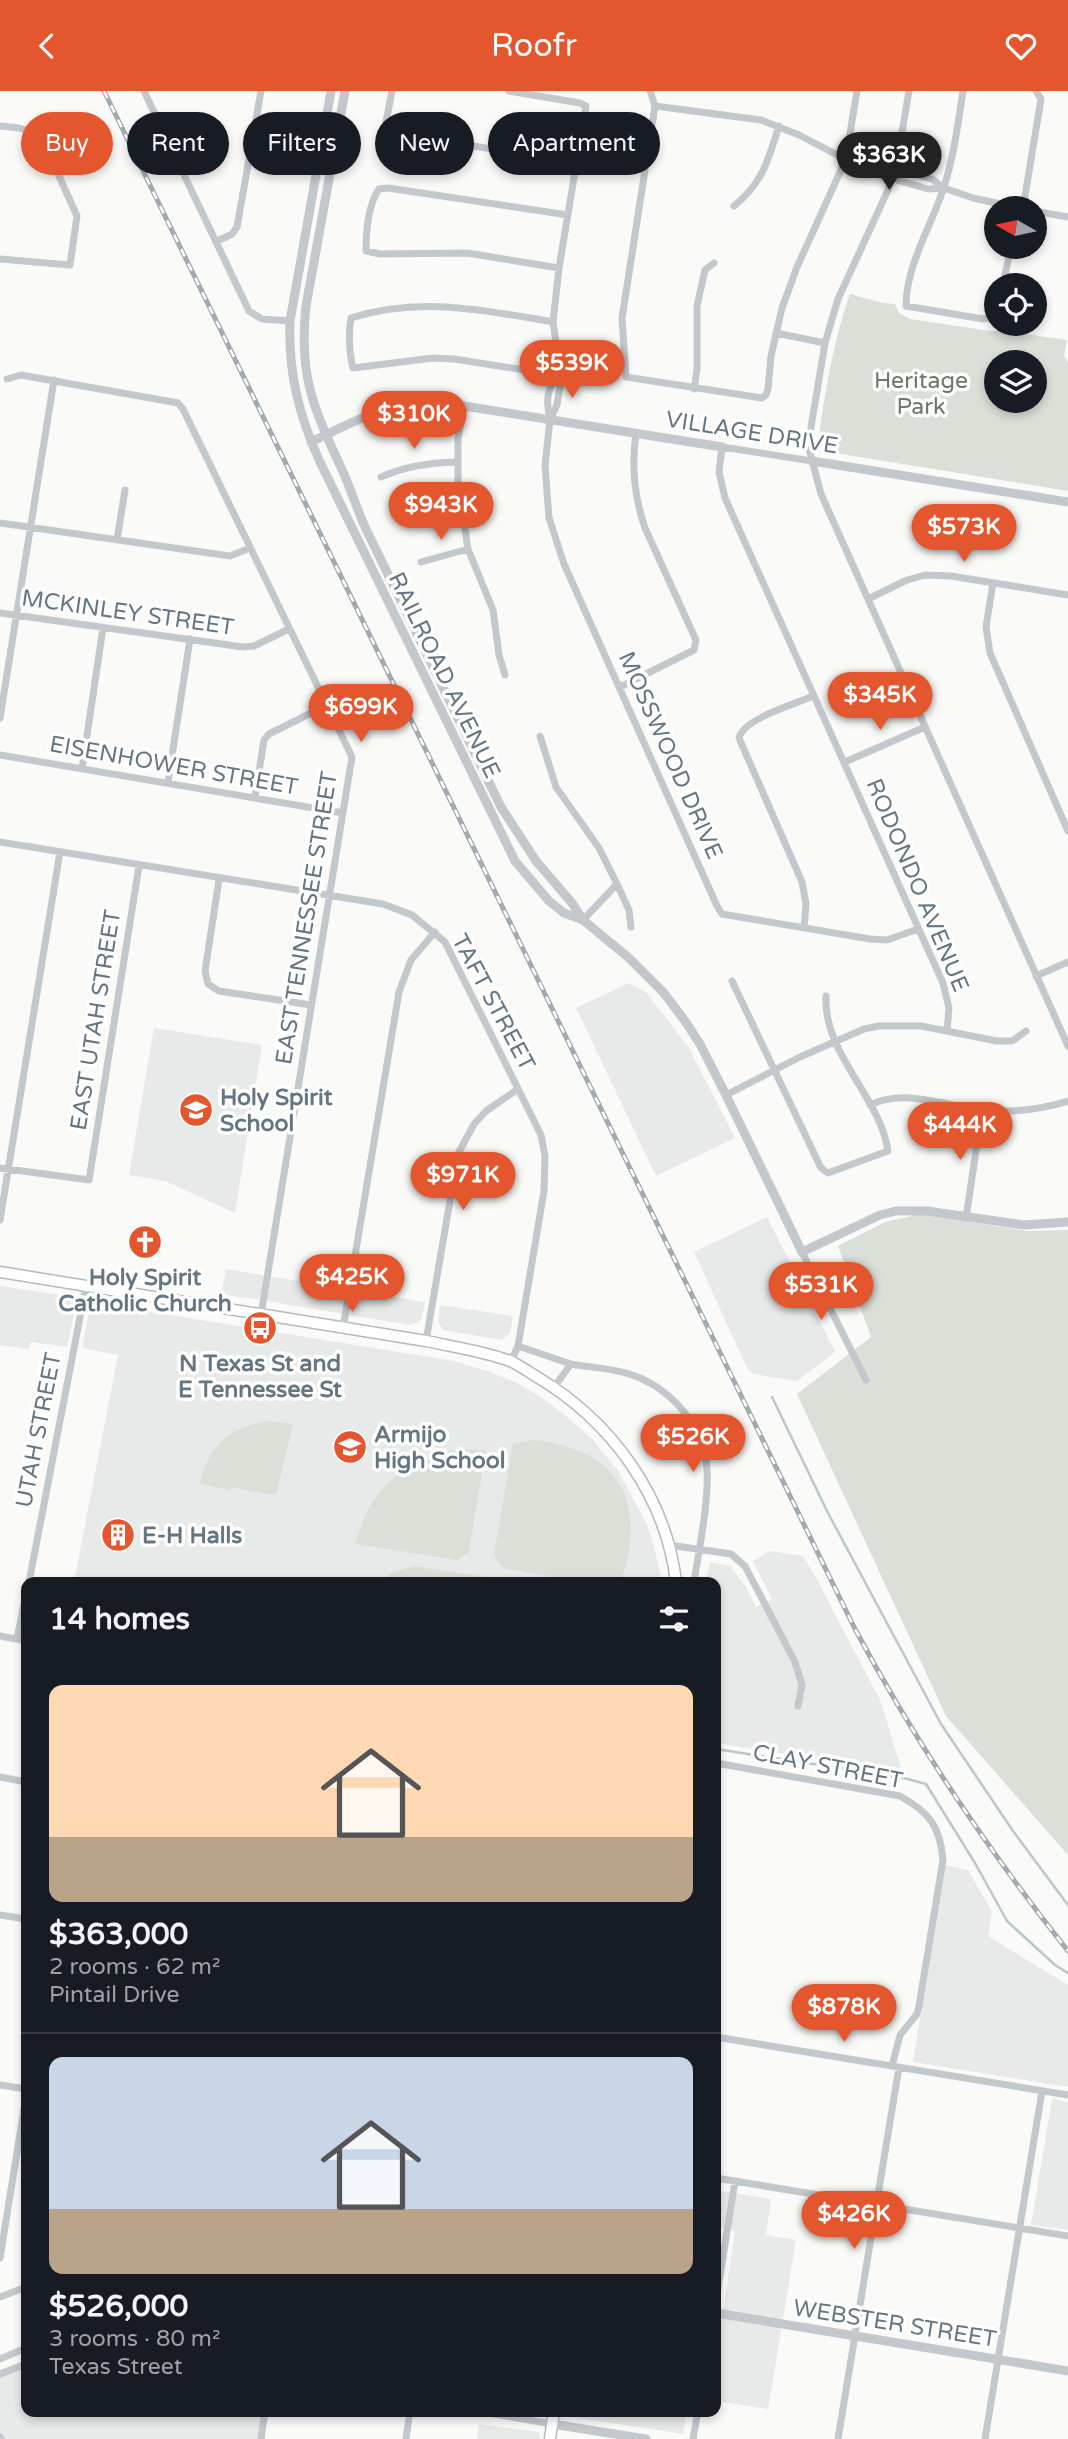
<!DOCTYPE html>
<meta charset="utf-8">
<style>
:root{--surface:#171b24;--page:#20242c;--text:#f1f3f6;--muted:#9ea1a6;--line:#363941;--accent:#e4572e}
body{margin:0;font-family:"Varela Round",sans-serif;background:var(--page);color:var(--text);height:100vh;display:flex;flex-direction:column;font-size:26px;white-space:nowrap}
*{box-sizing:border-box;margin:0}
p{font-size:23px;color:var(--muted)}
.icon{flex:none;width:38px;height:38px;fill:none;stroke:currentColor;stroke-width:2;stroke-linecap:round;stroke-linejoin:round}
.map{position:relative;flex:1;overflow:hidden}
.side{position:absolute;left:21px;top:1486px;width:700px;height:840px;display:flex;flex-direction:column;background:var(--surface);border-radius:14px;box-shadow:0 4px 10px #0003}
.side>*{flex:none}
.guide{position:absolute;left:21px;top:21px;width:700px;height:63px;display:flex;gap:14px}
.needle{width:46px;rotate:279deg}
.controls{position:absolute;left:984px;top:105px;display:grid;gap:14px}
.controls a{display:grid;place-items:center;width:63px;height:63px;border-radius:50%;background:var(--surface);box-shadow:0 4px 10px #0003;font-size:35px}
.price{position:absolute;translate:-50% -60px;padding:0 16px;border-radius:24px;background:var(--accent);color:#fff;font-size:23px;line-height:46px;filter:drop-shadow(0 2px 4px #0008)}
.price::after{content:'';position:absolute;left:50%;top:42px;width:21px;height:16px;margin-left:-10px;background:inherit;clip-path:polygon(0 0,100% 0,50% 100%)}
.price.selected{background:#222;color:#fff}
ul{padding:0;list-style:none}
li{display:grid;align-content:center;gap:14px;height:371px;padding:0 28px}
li+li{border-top:2px solid var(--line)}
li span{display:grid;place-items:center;height:217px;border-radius:14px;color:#555}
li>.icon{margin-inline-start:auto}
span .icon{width:126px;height:126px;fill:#fffc;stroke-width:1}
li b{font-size:30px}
h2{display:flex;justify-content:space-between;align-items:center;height:84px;padding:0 28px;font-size:30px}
.pill{padding:0 24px;border-radius:32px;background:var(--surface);box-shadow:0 4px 10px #0003;font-size:24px;line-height:63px}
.pill.selected{background:var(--accent);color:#fff}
header{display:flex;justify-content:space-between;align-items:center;height:91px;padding:0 28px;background:var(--accent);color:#fff;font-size:32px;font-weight:600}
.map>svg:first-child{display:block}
.built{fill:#e8e9e9}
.green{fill:#dadfd7;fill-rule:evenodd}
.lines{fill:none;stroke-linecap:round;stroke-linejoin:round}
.stream{stroke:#bbc7cb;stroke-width:2.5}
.secondary-casing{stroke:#b3babf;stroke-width:13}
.minor{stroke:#c3c8cc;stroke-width:7}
.tertiary{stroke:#c3c8cc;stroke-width:9}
.secondary{stroke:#fff;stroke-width:10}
.rail-casing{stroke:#a2aab0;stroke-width:5}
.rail{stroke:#fff;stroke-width:2.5;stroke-dasharray:8;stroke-linecap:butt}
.labels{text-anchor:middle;stroke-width:7;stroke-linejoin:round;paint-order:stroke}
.park-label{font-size:23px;fill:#687a64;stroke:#fff}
.street-label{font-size:23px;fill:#657683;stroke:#fff}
.poi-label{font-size:23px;font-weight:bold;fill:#657683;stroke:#fff;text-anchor:start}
</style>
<header><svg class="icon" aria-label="back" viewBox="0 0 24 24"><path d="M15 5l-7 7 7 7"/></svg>Roofr<svg class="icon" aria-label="heart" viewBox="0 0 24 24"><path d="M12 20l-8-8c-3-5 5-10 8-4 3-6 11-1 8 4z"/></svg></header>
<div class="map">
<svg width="1068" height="2348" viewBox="0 0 1068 2348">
<rect width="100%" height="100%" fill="#fafaf8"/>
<path class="built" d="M629,892L646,901L689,957L735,1047L656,1085L576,917Z
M154,937L262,954L235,1122L165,1090L129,1084Z
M767,1126L835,1261L797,1290L753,1283L747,1277L694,1161Z
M226,1178L425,1211L422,1226L419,1231L409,1234L249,1207L221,1204Z
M0,1195L74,1206L77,1209L67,1256L31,1251L29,1258L0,1254Z
M91,1210L127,1214V1217L164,1223L454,1270L490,1281L517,1292L544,1308L571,1329L595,1351L618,1380L646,1431L654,1455L662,1491H74L118,1264L82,1257Z
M440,1214L513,1225L510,1242L502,1249L443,1239L438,1230Z
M770,1460L803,1465L814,1483L881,1611L902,1681L716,1652V1491H706L710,1471L730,1475L746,1496L756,1516L772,1508L753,1470Z
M944,1774L968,1779L992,1821L988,1845L1068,1894V1996L913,1971Z
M1052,2008L1068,2011V2139L1031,2134Z
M716,2099L771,2108L766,2144L796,2149L768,2318L716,2310V2268L735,2140L716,2136Z
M26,2269V2320L262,2321L258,2348H0V2279Z
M566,2321V2320L686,2321L683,2343L565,2325Z
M479,2333L539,2341L540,2348H477Z"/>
<path class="green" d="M850,203L882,212L895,213L899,222L910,228L990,240H996L1007,233L1019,242L1067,249L1064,264L1068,272V400L823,360L818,351C825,301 833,251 850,203ZM996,271H1034V310H996Z
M920,1123L1027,1140L1068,1139V1764L946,1625L797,1303L871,1246L838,1155L885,1131Z
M267,1330L293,1333L277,1401L272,1404L231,1396L230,1399L200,1393C208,1355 229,1337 267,1330Z
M534,1349C592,1355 637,1385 630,1449C628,1464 627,1478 619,1491H583L503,1477L494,1464L513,1352Z
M464,1358L486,1359L469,1461L457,1469L356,1453C367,1399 409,1363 464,1358Z
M415,1475L422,1476L517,1491H408V1486L395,1491H380L393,1481Z"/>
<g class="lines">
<path class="stream" d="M772,1306L828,1422L941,1633L1013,1740L1068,1814
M716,1658L904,1687L926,1693L975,1772L1007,1830L1055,1874L1068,1882"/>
<g class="secondary-casing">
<path id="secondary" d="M0,1181L426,1250C454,1256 483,1260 510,1270C519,1274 529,1281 537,1286C611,1330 666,1405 676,1491
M550,2348L554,2320"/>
</g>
<path class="minor" d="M144,0L249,220L262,228L290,230
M392,0L386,31L389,38L401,43L577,72
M509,0L580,12L586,15L559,177L553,231L557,258L556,289L560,295L557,314L550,329L545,374L549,427L564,473L717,815L722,823L870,848L887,849L918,838
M650,0L655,15L622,227L626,286L762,307L766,304L768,298L771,265L782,217L797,176L841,79L848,54L857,0
M909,0L898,65L888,99L838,208L825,252L808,354L821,403L1068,955
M963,0C958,32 954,65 944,96C932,134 906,174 906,215L983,228L993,226L996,222
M655,15L761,29L799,44L845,68L855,77L928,98L944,97
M0,35L19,37L32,41L45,54L77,125L70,174L0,168
M845,68L858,66L932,88L944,97L973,107L1020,117
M734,115C763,92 768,69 779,35
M1023,117L1041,8L1036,0
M1034,120L1068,126
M217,150L232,143L237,136L261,0
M559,177L467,162L380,163L366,160C366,142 368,114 379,98L388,97L568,124
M1003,194L1011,156
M553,231C485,219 419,205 351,227C348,245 349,260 353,277L433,267L454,268L557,284
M776,242L825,252
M7,288L21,284L178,312L183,318L352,666L261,1224
M694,298L697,279V215L705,179L714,172
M464,315L458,348V393L468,458L493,519L499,564L505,584
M550,328C547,314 545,300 556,289
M812,370L722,356L719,381L725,407L943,892L949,917L947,940
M381,386C406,375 429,372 456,371
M0,432L230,465L250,457
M117,449L125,399
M421,471L468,458
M993,492L986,536L990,562L1068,740
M868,508L907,489L925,484L951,485L1068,504
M0,522L243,556L254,555L289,538
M620,596L694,559L696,549L645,437C634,405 631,376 636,343
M0,627L54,289
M540,645L556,696L599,757L617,793L583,829
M0,664L343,722
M845,671L925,636
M82,678L103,537
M168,691L190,548
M255,706L264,649L269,643L327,614
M0,751L383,813L412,824L445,851L541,1044L545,1065L544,1100L518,1255L511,1270
M219,789L205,880L208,893L219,900L311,914
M617,793L629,819L631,836
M804,837L806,813L802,791L739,647C743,628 795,613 813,605
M1036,885L1068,871
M732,890L821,1077L828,1082L888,1060C880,1005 823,963 826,905
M726,1004L800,966L864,938L879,935H921L997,950H1012L1026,940
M870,1014C905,997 945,1015 982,1019C1012,1022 1039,1019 1068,1010
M0,1077L89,1089L139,775
M966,1127L982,1019
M0,1129L60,761
M802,1161L866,1289
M343,1237L399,901L411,869L435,841
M426,1250L458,1063L474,1033L486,1020L518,998
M518,1255L571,1273
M554,1296L571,1273C592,1277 615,1277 635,1285C672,1299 705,1336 707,1378C709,1410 699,1459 694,1491
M669,1454L731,1463L745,1475L795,1571L802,1594L798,1615
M29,1491L86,1195
M0,1545L26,1550
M17,1548L26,1503
M716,1672L900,1705C929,1721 940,1735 943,1769L919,1915L917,1923L900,1944L892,1975
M0,1686L26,1691
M0,1824L26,1828
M716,1946L1068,2004
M0,1994L26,1998
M716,2087L1068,2145
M0,2167L26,2005
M0,2206L26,2196
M716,2210L735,2090
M0,2268L26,2257
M0,2283L26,2273
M476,2320L552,2333
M0,2346L1,2348
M261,2348L265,2320
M406,2348L410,2320
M693,2348L698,2320
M838,2348L899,1976
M985,2348L1042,2000"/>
<path class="tertiary" d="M331,0L290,230C288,281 299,325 320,371L515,770L549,810L564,822L583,829L629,867L664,902L685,930L700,953L726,1004L802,1161L880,1124L896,1120H927L1024,1134L1068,1131
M345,0L306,215C298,287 315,320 344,383C351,400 357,417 364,434L501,716L536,770L572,812L583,829
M311,351C370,322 397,308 464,315L722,356
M812,370L1068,411
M716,2222L1068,2280
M552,2333L646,2348"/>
<use href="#secondary" class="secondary"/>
<g class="rail-casing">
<path id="rail" d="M104,0L855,1538C916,1652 988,1759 1068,1860"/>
</g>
<use href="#rail" class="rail"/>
</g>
<defs>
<g id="school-disc" transform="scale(1.75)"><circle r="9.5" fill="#e4572e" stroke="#fff"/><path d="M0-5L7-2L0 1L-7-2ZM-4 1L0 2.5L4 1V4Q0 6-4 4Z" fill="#fff"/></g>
<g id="church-disc" transform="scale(1.75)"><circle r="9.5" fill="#e4572e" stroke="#fff"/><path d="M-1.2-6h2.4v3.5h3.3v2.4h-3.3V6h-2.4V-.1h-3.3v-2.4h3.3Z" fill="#fff"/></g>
<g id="bus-disc" transform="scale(1.75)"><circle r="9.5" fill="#e4572e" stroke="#fff"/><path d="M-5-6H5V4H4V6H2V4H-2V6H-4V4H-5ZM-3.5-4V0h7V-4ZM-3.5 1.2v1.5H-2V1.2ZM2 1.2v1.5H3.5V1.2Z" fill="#fff"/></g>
<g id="building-disc" transform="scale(1.75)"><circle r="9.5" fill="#e4572e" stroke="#fff"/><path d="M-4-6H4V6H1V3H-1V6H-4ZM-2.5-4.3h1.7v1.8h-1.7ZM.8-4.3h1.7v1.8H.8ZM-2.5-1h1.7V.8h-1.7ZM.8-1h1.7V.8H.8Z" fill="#fff"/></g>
</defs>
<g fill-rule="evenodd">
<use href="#school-disc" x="196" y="1019"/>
<use href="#church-disc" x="145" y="1151"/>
<use href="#bus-disc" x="260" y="1237"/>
<use href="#school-disc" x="350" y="1356"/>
<use href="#building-disc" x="118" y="1444"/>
</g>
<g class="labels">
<g class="park-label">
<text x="921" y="297">Heritage<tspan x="921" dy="26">Park</tspan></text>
</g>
<g class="street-label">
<text transform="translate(752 341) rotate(9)" y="8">VILLAGE DRIVE</text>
<text transform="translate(128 521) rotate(8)" y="8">MCKINLEY STREET</text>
<text transform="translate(445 584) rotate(64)" y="8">RAILROAD AVENUE</text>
<text transform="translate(671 664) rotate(66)" y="8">MOSSWOOD DRIVE</text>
<text transform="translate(174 674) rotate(10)" y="8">EISENHOWER STREET</text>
<text transform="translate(918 794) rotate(67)" y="8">RODONDO AVENUE</text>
<text transform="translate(306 827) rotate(-81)" y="8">EAST TENNESSEE STREET</text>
<text transform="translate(494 911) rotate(62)" y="8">TAFT STREET</text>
<text transform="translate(95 929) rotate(-81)" y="8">EAST UTAH STREET</text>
<text transform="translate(38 1339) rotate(-79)" y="8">UTAH STREET</text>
<text transform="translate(828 1675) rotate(11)" y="8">CLAY STREET</text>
<text transform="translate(895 2232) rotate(9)" y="8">WEBSTER STREET</text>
</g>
<g class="poi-label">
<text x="220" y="1014">Holy Spirit<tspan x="220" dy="26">School</tspan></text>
<text x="145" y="1194" text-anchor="middle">Holy Spirit<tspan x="145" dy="26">Catholic Church</tspan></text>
<text x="260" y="1280" text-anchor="middle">N Texas St and<tspan x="260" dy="26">E Tennessee St</tspan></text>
<text x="374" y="1351">Armijo<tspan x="374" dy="26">High School</tspan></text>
<text x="142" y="1452">E-H Halls</text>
</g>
</g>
</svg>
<div class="controls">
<a><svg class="needle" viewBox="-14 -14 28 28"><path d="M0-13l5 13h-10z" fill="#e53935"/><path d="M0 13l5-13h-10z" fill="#9ea1a6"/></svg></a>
<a><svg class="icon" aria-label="locate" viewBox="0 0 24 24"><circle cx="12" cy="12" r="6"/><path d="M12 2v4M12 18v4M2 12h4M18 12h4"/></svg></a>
<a><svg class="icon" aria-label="layers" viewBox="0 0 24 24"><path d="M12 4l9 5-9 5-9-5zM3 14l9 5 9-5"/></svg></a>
</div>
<b class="price selected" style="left:889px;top:101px">$363K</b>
<b class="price" style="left:572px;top:309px">$539K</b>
<b class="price" style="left:414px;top:360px">$310K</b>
<b class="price" style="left:441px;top:451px">$943K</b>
<b class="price" style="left:964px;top:473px">$573K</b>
<b class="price" style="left:880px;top:641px">$345K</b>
<b class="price" style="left:361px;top:653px">$699K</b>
<b class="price" style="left:960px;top:1071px">$444K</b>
<b class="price" style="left:463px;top:1121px">$971K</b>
<b class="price" style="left:352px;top:1223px">$425K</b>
<b class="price" style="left:821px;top:1231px">$531K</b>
<b class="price" style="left:693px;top:1383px">$526K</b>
<b class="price" style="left:844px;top:1953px">$878K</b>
<b class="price" style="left:854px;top:2160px">$426K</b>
<div class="guide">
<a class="pill selected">Buy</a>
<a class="pill">Rent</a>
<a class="pill">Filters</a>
<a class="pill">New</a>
<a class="pill">Apartment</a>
</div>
<section class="side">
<h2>14 homes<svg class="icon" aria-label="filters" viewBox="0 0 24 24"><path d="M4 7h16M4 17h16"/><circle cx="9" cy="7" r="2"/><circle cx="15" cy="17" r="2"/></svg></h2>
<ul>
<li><span style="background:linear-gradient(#ffd9b3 70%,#b9a48a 0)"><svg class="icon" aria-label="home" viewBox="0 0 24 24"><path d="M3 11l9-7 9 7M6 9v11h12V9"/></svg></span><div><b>$363,000</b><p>2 rooms · 62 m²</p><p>Pintail Drive</p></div></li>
<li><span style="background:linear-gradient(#c9d6e8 70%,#b9a48a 0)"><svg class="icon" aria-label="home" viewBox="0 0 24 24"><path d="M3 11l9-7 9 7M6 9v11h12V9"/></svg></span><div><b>$526,000</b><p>3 rooms · 80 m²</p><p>Texas Street</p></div></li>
</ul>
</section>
</div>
